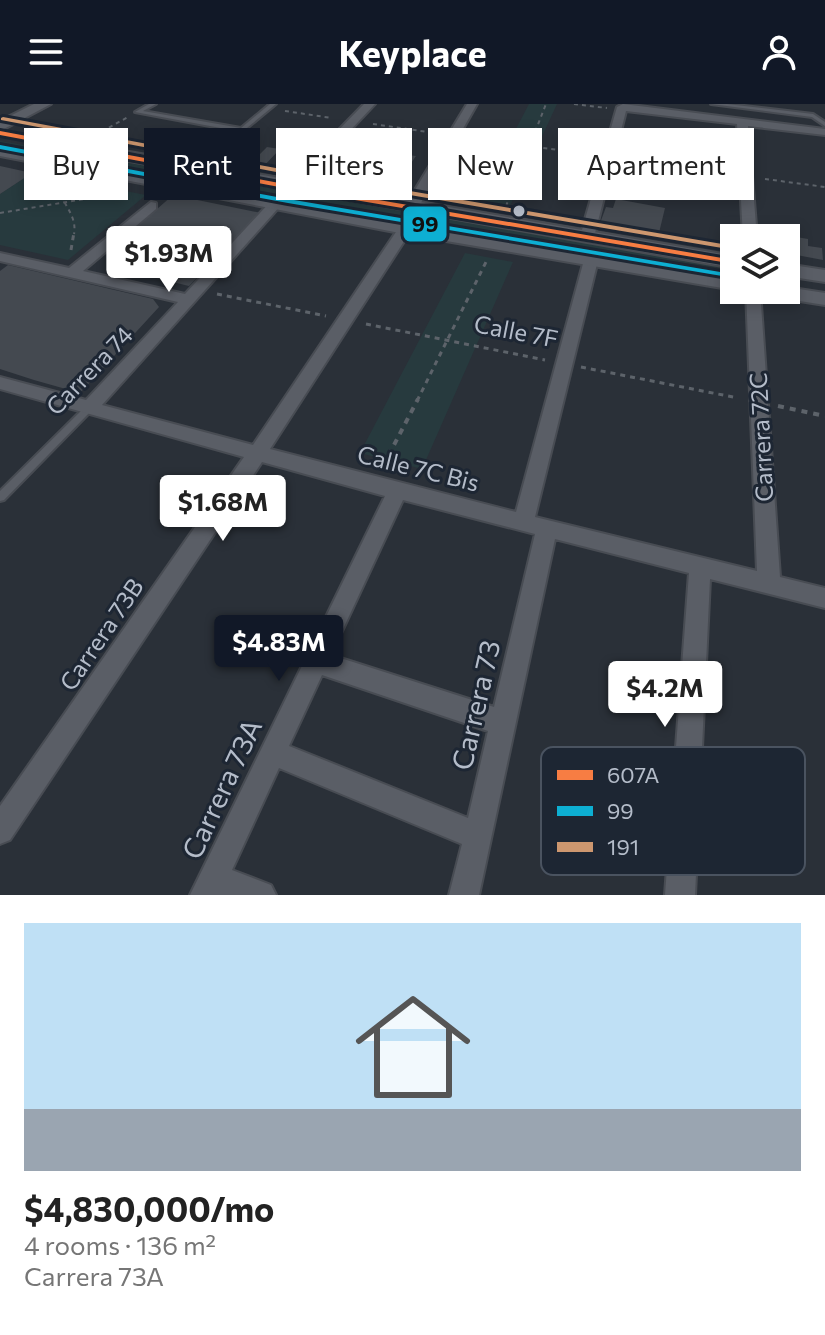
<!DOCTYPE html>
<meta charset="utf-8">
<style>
:root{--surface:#fff;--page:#f2f2f2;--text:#222;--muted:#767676;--accent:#111827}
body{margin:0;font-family:Commissioner,sans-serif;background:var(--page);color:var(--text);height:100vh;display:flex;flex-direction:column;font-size:30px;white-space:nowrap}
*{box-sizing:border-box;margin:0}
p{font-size:26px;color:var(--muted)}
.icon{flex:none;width:44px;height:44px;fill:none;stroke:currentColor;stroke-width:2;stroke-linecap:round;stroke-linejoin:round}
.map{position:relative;height:791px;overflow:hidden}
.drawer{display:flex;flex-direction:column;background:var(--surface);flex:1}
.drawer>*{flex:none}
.top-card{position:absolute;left:24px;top:24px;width:778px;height:72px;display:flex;gap:16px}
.controls{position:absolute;left:720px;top:120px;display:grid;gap:16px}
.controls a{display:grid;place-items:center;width:80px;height:80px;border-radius:0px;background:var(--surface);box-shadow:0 4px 12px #0003;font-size:40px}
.price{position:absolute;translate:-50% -68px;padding:0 18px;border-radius:8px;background:#fff;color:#222;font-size:26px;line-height:52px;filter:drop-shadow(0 2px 4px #0008)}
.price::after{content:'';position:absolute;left:50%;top:48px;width:24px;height:18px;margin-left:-12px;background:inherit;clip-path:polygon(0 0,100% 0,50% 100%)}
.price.on{background:var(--accent);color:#fff}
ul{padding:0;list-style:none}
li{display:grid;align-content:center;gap:16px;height:424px;padding:0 24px}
li span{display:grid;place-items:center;height:248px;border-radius:0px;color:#555}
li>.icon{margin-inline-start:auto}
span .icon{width:144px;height:144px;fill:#fffc;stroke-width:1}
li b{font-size:34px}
.tag{padding:0 28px;border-radius:0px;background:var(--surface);box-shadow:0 4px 12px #0003;font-size:28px;line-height:72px}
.tag.on{background:var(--accent);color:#fff}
header{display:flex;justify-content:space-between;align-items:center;height:104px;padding:0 24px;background:var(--accent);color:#fff;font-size:36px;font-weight:700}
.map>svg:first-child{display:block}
.green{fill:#273a3e}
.building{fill:#444950}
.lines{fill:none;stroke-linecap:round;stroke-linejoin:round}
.service-casing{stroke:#484c53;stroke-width:4}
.minor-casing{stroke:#484c53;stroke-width:4}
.tertiary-casing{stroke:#484c53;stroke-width:4}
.path-far2{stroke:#5d636a;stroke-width:2;stroke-dasharray:4 4;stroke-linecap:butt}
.path-far1{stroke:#5d636a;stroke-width:3;stroke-dasharray:5 5;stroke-linecap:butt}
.path{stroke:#5d636a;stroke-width:4;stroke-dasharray:6 6;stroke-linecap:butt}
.service{fill:#5a5e66;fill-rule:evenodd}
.minor{fill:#5a5e66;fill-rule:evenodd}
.tertiary{fill:#5a5e66;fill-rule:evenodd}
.bus-1-casing{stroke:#1d2633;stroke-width:6}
.bus-2-casing{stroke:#1d2633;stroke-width:6}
.bus-3-casing{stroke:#1d2633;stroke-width:6}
.bus-1{fill:#f77d43;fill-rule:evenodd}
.bus-2{fill:#0dafd3;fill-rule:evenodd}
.bus-3{fill:#cd976f;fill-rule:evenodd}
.bus-dot{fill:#b4bcc9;stroke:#1d2633;stroke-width:3}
.labels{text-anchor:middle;stroke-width:6;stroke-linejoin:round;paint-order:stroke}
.street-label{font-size:24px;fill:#b4bcc9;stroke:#1d2633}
.near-street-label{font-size:28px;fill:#b4bcc9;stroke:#1d2633}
.key{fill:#1d2633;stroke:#4a5360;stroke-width:2}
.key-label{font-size:22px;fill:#b4bcc9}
.line-badge{stroke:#1d2633;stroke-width:3}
.pale-badge-label{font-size:22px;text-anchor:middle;font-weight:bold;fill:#111}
</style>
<header><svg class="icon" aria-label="menu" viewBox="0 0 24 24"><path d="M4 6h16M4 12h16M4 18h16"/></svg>Keyplace<svg class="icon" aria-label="person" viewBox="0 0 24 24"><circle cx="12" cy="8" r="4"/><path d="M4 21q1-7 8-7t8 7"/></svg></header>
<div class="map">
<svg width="825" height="791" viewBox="0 0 825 791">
<rect width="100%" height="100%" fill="#2a3038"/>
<path class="green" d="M529,0H557L509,104L477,99Z
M0,37L733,162L734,166L656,155L626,158L0,43Z
M32,69L146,91L68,156L0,141V90Z
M465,149L513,158L422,365L360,349Z"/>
<path class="building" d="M232,36L247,39L226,58L210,55Z
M392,42L405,44L401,50L416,52L400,75H396L389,85L363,80Z
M267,43L280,45L262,64L248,62Z
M0,62L32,69L0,90Z
M173,91L261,109L189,182L111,163L116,158L108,156L114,151L107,149Z
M616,95L665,104L658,133L599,122L606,103L613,104Z
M779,130L808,135V142L822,144L823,156L786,149V134H779Z
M8,161L153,195L159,203L80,289L34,276L0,265V167Z"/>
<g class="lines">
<g class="service-casing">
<path id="service" d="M149,0H156L143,7L241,24L270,0H276L242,28L135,8Z
M711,0H727L813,10L825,18V22L812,13Z
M89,301L92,302L93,304L92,306L4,396L0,397V387L86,302Z"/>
</g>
<g class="minor-casing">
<path id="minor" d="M364,0H375L294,86H286V80Z
M467,0H477L418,104L406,107L404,104Z
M623,0L825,25V31L748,22L757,134H743L737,20L626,7L594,133L582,136L580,133L617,3Z
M271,97L282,100L102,301L253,341L400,122H410L412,125L270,345L516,408L584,156L586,153H596L598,156L535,413L757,467L746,186H760L780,473L825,484V504L710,475L695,791H665L689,469L555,435L479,791H449L462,740L279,664L232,766L271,781L276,791H190L385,392L262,358L10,736L0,740V702L244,353L0,285V273L86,296L178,198L0,157V149L69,164L151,98L156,99V105L83,167L185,190ZM403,396L535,430L494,603L331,551ZM322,571L488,627L468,714L289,642Z"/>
</g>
<g class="tertiary-casing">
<path id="tertiary" d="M34,0H51L0,27V17Z
M0,42L405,120L734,174V186L405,130L0,52Z
M106,44L734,152V164L101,52L98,49Z
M786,160L825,166V178L786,172Z
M786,183L825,189V201L768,192L758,186H786Z"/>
</g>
<path class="path-far2" d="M574,0L607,4
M285,7L332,14
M373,20L435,29
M472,34L594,51
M74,43L128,13
M213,49L228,37
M626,55L728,69
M765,75L825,83
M57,76C57,96 78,109 74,130
M506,102L546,0
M0,109L121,89"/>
<path class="path-far1" d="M71,146L74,128
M217,190L326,212
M366,220L545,256
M581,263L738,294
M417,297L487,156"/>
<path class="path" d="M778,302L825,312
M383,362L418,295"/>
<use href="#service" class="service"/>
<use href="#minor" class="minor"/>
<use href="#tertiary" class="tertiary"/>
<g class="bus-1-casing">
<path id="bus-1" d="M0,27L290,81L734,156V160L290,85L0,31Z"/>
</g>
<g class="bus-2-casing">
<path id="bus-2" d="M0,41L288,95L732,170H734V174L288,99L0,45Z"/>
</g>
<g class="bus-3-casing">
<path id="bus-3" d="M3,13L292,67L734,142V146L292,71L1,16V14Z"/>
</g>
<use href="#bus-1" class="bus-1"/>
<use href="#bus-2" class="bus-2"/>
<use href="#bus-3" class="bus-3"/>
</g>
<circle class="bus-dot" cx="519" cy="107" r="7"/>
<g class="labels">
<g class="street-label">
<text transform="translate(516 228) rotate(11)" y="8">Calle 7F</text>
<text transform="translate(90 267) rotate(-46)" y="8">Carrera 74</text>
<text transform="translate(762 333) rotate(-93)" y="8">Carrera 72C</text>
<text transform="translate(418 365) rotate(14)" y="8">Calle 7C Bis</text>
<text transform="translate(102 531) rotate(-56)" y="8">Carrera 73B</text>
</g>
<g class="near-street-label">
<text transform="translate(476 601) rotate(-77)" y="10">Carrera 73</text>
<text transform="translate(222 685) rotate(-65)" y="10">Carrera 73A</text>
</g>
</g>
<rect x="541" y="643" width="264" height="128" rx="12" class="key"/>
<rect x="557" y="666" width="36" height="10" fill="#f77d43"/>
<rect x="557" y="702" width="36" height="10" fill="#0dafd3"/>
<rect x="557" y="738" width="36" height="10" fill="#cd976f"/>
<g class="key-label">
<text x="607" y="679">607A</text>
<text x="607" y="715">99</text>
<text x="607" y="751">191</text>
</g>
<rect class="line-badge" x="402" y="101" width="46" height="38" rx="8" fill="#0dafd3"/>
<g class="pale-badge-label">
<text x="425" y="128">99</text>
</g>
</svg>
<div class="controls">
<a><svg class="icon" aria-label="layers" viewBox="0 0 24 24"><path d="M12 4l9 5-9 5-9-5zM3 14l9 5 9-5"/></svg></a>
</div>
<b class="price" style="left:169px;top:190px">$1.93M</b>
<b class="price" style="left:223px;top:439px">$1.68M</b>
<b class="price on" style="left:279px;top:579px">$4.83M</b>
<b class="price" style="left:665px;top:625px">$4.2M</b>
<div class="top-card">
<a class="tag">Buy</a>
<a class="tag on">Rent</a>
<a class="tag">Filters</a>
<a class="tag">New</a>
<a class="tag">Apartment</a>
</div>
</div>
<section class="drawer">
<ul>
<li><span style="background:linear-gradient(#bfe0f5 75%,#9aa5b1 0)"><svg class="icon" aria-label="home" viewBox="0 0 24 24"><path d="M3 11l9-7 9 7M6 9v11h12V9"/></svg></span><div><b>$4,830,000/mo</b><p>4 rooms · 136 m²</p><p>Carrera 73A</p></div></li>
</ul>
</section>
